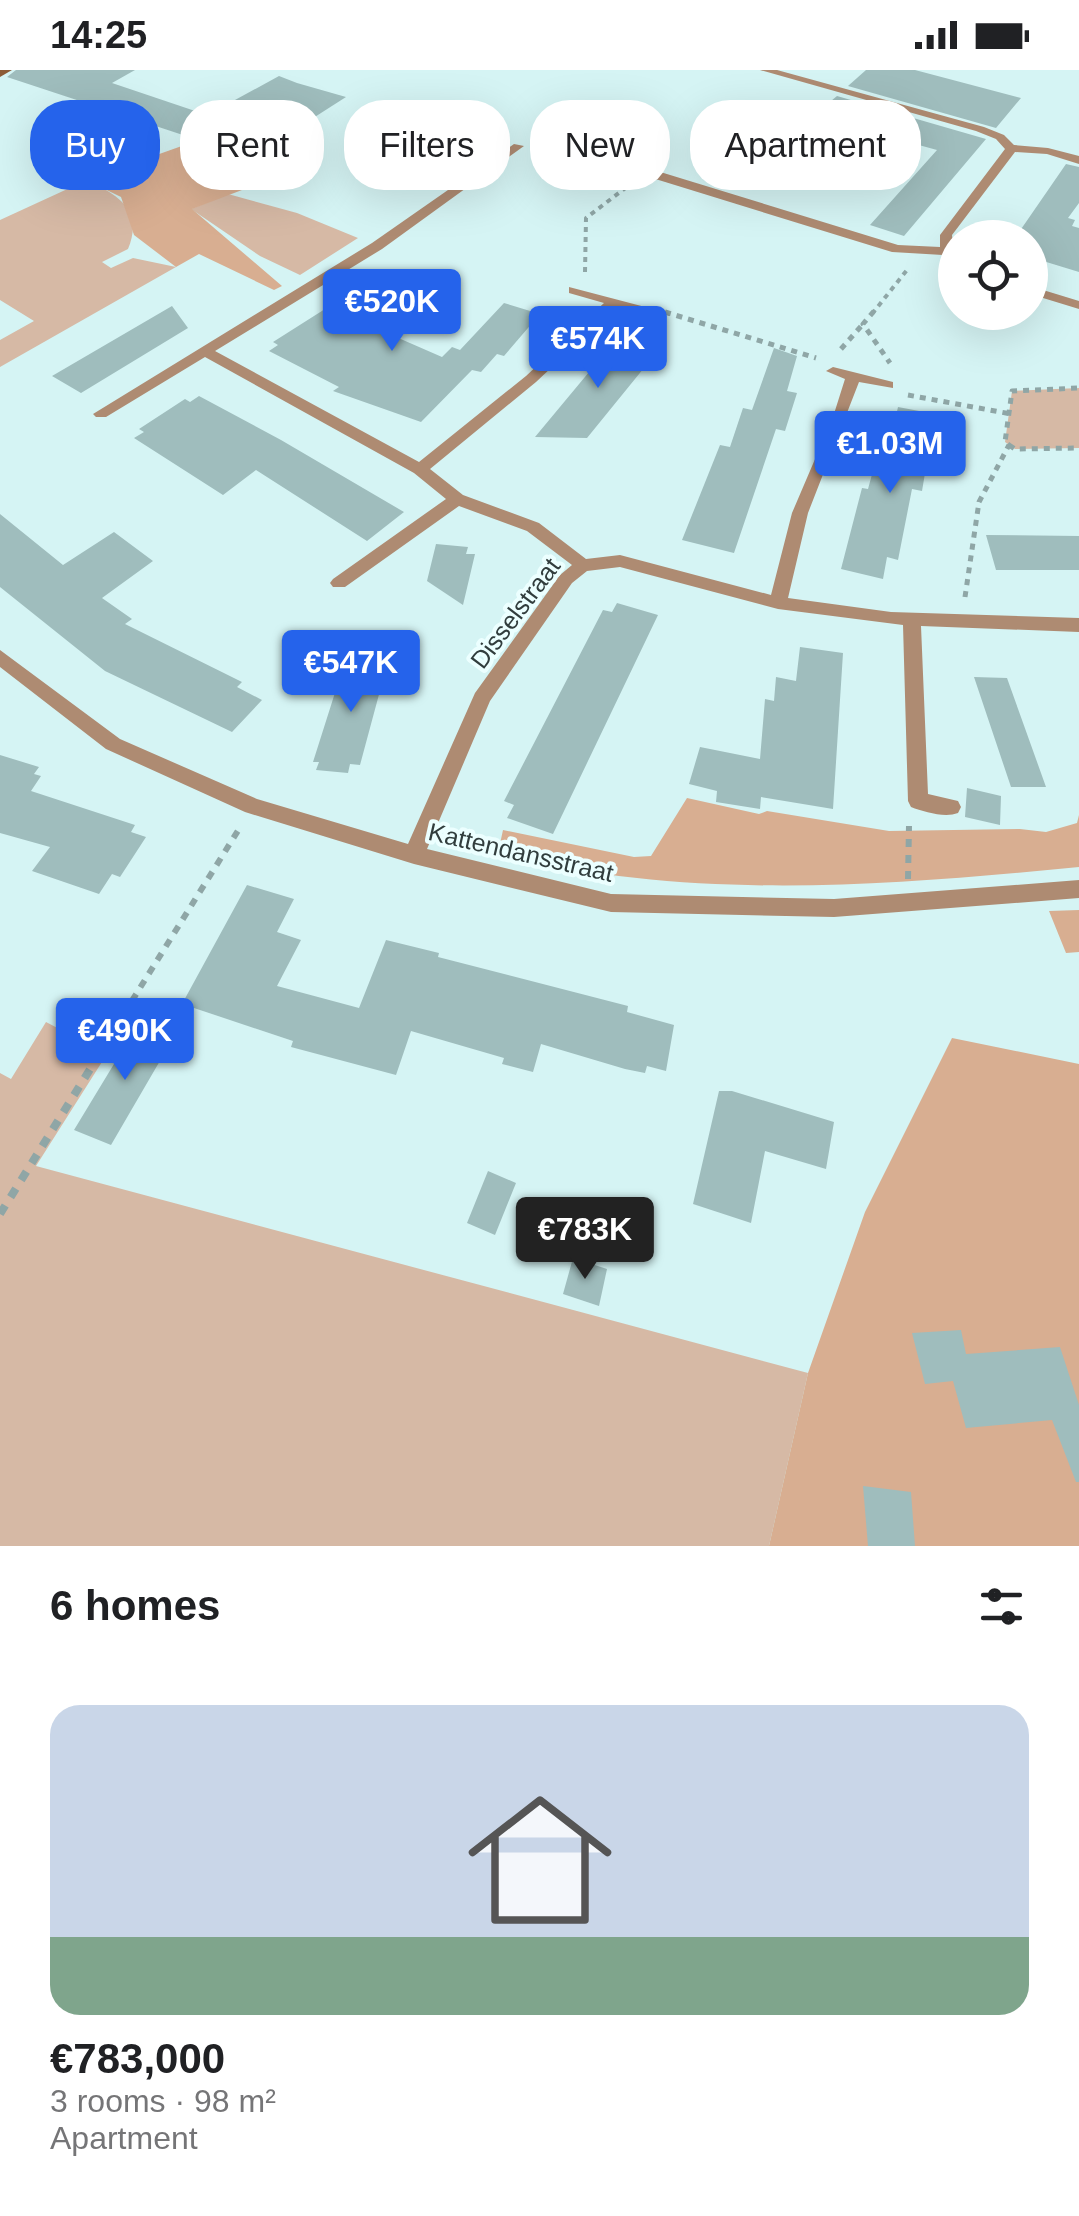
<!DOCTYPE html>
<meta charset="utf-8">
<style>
:root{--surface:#fff;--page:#f2f2f2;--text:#202124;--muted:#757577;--accent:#2563eb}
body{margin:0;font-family:Helvetica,sans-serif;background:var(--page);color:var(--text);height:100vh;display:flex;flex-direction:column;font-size:38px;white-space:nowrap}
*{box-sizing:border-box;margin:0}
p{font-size:32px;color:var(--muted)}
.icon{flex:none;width:55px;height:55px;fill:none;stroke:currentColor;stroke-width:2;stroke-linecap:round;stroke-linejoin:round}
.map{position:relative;height:1476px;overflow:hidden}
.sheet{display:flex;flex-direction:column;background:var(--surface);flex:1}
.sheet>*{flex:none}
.guide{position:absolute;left:30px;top:30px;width:1020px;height:90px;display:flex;gap:20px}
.controls{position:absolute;left:938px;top:150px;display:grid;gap:20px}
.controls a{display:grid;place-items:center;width:110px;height:110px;border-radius:50%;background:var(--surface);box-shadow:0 10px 40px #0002;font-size:50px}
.price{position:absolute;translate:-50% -85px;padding:0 22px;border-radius:10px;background:var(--accent);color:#fff;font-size:32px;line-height:65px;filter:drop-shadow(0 2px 5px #0008)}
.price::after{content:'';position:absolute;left:50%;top:60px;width:30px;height:22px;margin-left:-15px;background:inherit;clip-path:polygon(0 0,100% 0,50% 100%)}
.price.on{background:#222;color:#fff}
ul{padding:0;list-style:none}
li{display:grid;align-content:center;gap:20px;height:530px;padding:0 50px}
li span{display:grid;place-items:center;height:310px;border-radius:30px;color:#555}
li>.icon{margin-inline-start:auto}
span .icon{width:180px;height:180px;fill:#fffc;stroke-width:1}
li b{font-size:42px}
h2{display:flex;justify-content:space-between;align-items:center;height:120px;padding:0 50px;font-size:42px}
.chip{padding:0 35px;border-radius:40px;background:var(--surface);box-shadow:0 10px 40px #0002;font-size:35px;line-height:90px}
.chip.on{background:var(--accent);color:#fff}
.status{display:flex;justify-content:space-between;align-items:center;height:70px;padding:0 50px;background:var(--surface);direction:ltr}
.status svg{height:28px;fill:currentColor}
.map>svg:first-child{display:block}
.green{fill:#d6b9a5}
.forest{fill:#d8ae91}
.building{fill:#9fbdbd}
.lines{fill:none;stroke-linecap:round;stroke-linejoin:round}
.path-far3{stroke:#8fa6a6;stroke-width:4;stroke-dasharray:5 5;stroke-linecap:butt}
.path-far2{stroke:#8fa6a6;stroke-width:5;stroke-dasharray:6 6;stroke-linecap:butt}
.path-far1{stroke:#8fa6a6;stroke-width:6;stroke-dasharray:8 8;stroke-linecap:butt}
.path{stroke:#8fa6a6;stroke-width:8;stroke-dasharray:10 10;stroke-linecap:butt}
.minor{fill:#ae8b72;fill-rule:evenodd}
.secondary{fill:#8d5b36;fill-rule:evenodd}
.labels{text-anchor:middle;stroke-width:8;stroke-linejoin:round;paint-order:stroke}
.street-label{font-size:25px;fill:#313d3d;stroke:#ecffff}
</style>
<div class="status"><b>14:25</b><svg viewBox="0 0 49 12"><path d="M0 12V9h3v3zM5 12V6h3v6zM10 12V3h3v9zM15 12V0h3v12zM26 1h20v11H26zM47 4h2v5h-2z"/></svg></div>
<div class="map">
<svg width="1079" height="1476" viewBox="0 0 1079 1476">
<rect width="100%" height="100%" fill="#d5f4f4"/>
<path class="green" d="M87,110C118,125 144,140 128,179L102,192L111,198L133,188L176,197L0,297V270L34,251L0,230V150Z
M228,124L297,143L358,168L300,205L260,186L191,139Z
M1079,318V378L1015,379L1005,372L1012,321Z
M46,952L107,984L36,1096L808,1303L769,1476H0V1003L11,1009Z"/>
<path class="forest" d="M85,66L148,88L210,66L274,82L308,99L283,116L242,120L192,139L282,216L274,220L199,184L176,197L134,165L121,127L43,89Z
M687,728L759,744L767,741L889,761L1020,759L1046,762L1077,753L1079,745V797C888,816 686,832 498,783L503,760L634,787L651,786Z
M1079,840V882L1066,883L1049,841Z
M952,968L1079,994V1476H769L808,1303L865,1142Z"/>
<path class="building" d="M16,0H135L112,13L201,43L192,68L7,7Z
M866,0H915L1021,28L996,58L848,16Z
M279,6L297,13L346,27L296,59L224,36Z
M837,26L986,69L904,166L870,155L937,80L813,46Z
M1066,94L1079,97V133L1068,148L1075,150L1072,156L1079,158V202L1030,187V168H1015Z
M366,213L396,227L364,253L442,287L452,277L460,280L504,233L540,244L504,286L497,284L481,302L472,300L421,352L333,321L339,317L269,281L278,275L273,272Z
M172,236L188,258L81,323L52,306Z
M619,266L652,276L641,290L648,293L587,368L535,367Z
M774,278L797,286L787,321L797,323L785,361L776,359L734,483L682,470L720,375L730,377L743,338L752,340Z
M199,326L281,370L404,442L367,471L256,400L223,425L134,368L144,362L139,359L185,329L190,332Z
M898,337L935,344L922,421L912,419L898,490L887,487L883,509L841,499L862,418L868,419L874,397L884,398Z
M0,444L63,495L114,462L153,491L102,528L132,549L125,554L242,612L237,617L262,630L232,662L105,601L0,517Z
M986,465L1079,466V500H996Z
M436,474L468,477L466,484H475L463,535L427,511Z
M617,533L658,545L553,764L507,748L514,735L504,731L603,540L612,542Z
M800,577L843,583L833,739L761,727L760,739L716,732L717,721L689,714L700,677L760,689L765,629L774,631L776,607L796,611Z
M346,588L388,591L360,695L350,694L348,703L316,700L319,692H313Z
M974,607L1007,608L1046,717H1011Z
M0,685L39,697L34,704L41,706L31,721L135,755L131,762L146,767L120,807L112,804L99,824L32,801L50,777L0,763Z
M967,718L1001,726L1000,755L965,747Z
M247,815L294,829L277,862L301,870L277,916L359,938L386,870L439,883L438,887L628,936L627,942L674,955L666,1001L647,996L645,1003L625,999L541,974L533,1002L502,994L504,988L411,961L396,1005L291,977L293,971L182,934Z
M140,951L175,965L111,1075L74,1060Z
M719,1021H732L834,1052L826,1099L765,1081L751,1153L693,1134Z
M488,1101L516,1113L495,1165L467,1153Z
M573,1188L607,1199L599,1236L563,1224Z
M961,1260L966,1284L1060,1277L1079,1335V1412H1076L1052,1350L966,1358L953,1311L925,1314L912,1263Z
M863,1416L911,1422L915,1476H868Z"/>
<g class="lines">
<path class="path-far3" d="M585,202L586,148L628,116
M665,242L670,244
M872,244L907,200"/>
<path class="path-far2" d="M874,241L863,254L890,293
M665,242L816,288
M841,279L863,254
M908,325L1011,344
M1009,375L1015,379L1079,378
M965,527L979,432L1009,375L1005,372L1012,321L1079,318"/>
<path class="path-far1" d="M908,809L909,756
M115,958L239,759"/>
<path class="path" d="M0,1144L117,956"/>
<path class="minor" d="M760,0H777L984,57L1004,65L1014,75L1048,78L1079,86V94L1047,84L1015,82L952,165L955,194L943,185L892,182L636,103V97H644L898,175L940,177V165L1005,79L996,69L976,61Z
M514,74L524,76L382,179L215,281L419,392L526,306L604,233L569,223V217L649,238L651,241L644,245L616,237L536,312L430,399L463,425L539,453L586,489L620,485L771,525L792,443L833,347L845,309L826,301L833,297L893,312V318L859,312L808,443L788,528L891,542L1079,548V562L921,556L928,724L958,731L961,737L958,743C945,748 924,742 911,737L908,731L903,555L778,539L620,497L587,501L572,513L490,631L427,779L611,824L834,829L1079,810V828L834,847L611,842L414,794L245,742L106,679L0,597V580L120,669L257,729L408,774L475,623L560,505L572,495L527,461L459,436L345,517H333L330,513L333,509L446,429L414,403L205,287L106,347H96L93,344L372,173Z
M1030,216L1079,231V239L1030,224Z"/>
<path class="secondary" d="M0,0H12L0,7Z"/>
</g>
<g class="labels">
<g class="street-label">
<text transform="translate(515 543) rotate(-53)" y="9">Disselstraat</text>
<text transform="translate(521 782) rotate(13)" y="9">Kattendansstraat</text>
</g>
</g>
</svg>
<div class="controls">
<a><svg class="icon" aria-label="locate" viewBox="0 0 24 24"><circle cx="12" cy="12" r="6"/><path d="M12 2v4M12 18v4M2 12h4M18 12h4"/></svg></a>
</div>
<b class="price" style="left:392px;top:284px">€520K</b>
<b class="price" style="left:598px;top:321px">€574K</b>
<b class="price" style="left:890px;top:426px">€1.03M</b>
<b class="price" style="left:351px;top:645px">€547K</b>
<b class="price" style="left:125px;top:1013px">€490K</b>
<b class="price on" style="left:585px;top:1212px">€783K</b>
<div class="guide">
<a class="chip on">Buy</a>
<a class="chip">Rent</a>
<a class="chip">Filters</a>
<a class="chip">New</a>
<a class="chip">Apartment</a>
</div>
</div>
<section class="sheet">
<h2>6 homes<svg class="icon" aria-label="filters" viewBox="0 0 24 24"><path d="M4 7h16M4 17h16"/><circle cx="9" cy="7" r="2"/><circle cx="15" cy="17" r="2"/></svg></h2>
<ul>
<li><span style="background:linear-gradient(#c9d6e8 75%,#7fa58c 0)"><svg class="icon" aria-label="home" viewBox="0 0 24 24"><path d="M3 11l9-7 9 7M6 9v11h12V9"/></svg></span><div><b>€783,000</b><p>3 rooms · 98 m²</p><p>Apartment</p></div></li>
</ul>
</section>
